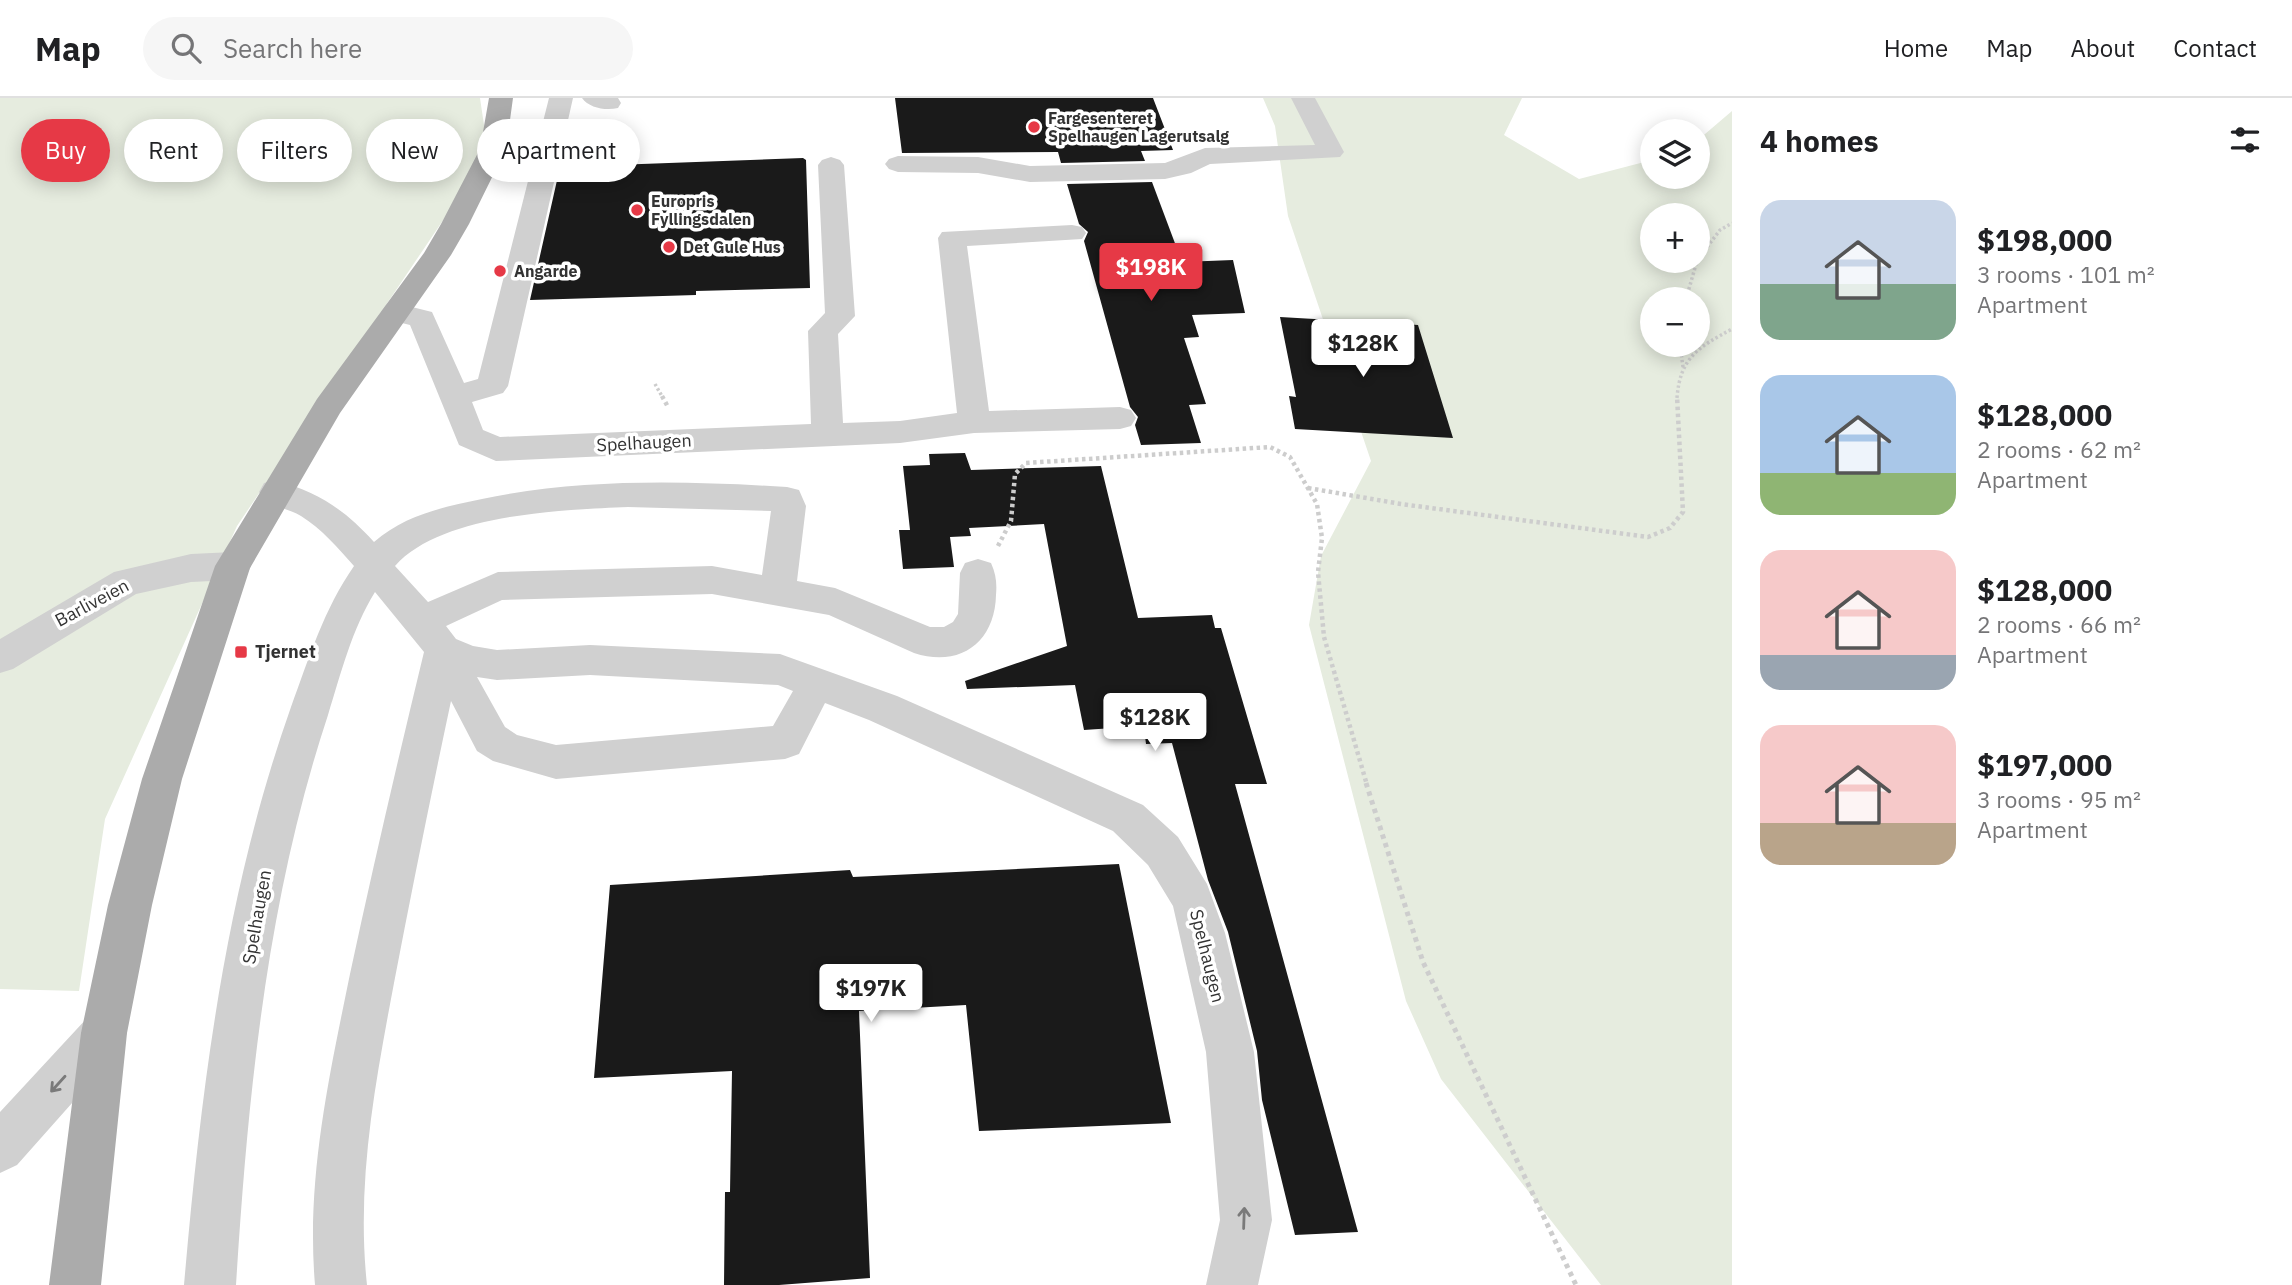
<!DOCTYPE html>
<meta charset="utf-8">
<style>
:root{--surface:#fff;--page:#f6f6f6;--text:#202124;--muted:#757577;--line:#e0e0e0;--accent:#e63946}
body{margin:0;font-family:"IBM Plex Sans",sans-serif;background:var(--page);color:var(--text);height:100vh;display:flex;flex-direction:column;font-size:26px;white-space:nowrap}
*{box-sizing:border-box;margin:0}
p{font-size:23px;color:var(--muted)}
.icon{flex:none;width:38px;height:38px;fill:none;stroke:currentColor;stroke-width:2;stroke-linecap:round;stroke-linejoin:round}
.map{position:relative;flex:1;overflow:hidden}
.drawer{display:flex;flex-direction:column;background:var(--surface);width:560px}
.drawer>*{flex:none}
.banner{position:absolute;left:21px;top:21px;width:665px;height:63px;display:flex;gap:14px}
.fabs{position:absolute;left:1640px;top:21px;display:grid;gap:14px}
.fabs a{display:grid;place-items:center;width:70px;height:70px;border-radius:50%;background:var(--surface);box-shadow:0 4px 18px #0003;font-size:35px}
.price{position:absolute;translate:-50% -60px;padding:0 16px;border-radius:7px;background:#fff;color:#222;font-size:23px;line-height:46px;filter:drop-shadow(0 2px 4px #0008)}
.price::after{content:'';position:absolute;left:50%;top:42px;width:21px;height:16px;margin-left:-10px;background:inherit;clip-path:polygon(0 0,100% 0,50% 100%)}
.price.active{background:var(--accent);color:#fff}
ul{padding:0;list-style:none}
li{display:flex;align-items:center;gap:21px;height:175px;padding:0 28px}
li span{display:grid;place-items:center;flex:none;width:196px;height:140px;border-radius:21px;color:#555}
li>.icon{margin-inline-start:auto}
span .icon{width:84px;height:84px;fill:#fffc;stroke-width:1}
li b{font-size:30px}
h2{display:flex;justify-content:space-between;align-items:center;height:84px;padding:0 28px;font-size:30px}
.tag{padding:0 24px;border-radius:32px;background:var(--surface);box-shadow:0 4px 18px #0003;font-size:24px;line-height:63px}
.tag.active{background:var(--accent);color:#fff}
header{display:flex;align-items:center;gap:42px;box-sizing:border-box;height:98px;padding:0 35px;background:var(--surface);border-bottom:2px solid var(--line)}
header strong{font-size:33px}
nav{display:flex;gap:38px;margin-inline-start:auto;font-size:24px}
.search{width:490px;height:63px;background:var(--page);display:flex;align-items:center;gap:18px;box-sizing:border-box;padding:0 24px;border-radius:38px;color:var(--muted);font-size:26px}
main{display:flex;flex:1;min-height:0}
.map>svg:first-child{display:block}
.green{fill:#e6ecdf;fill-rule:evenodd}
.building{fill:#1a1a1a}
.lines{fill:none;stroke-linecap:round;stroke-linejoin:round}
.path-far2{stroke:#cdcdcd;stroke-width:3.5;stroke-dasharray:2.5 2.5;stroke-linecap:butt}
.path-far1{stroke:#cdcdcd;stroke-width:4.5;stroke-dasharray:3.5 3.5;stroke-linecap:butt}
.path{stroke:#cdcdcd;stroke-width:5;stroke-dasharray:4.5 4.5;stroke-linecap:butt}
.minor{fill:#d0d0d0;fill-rule:evenodd}
.major{fill:#ababab;fill-rule:evenodd}
.oneway{stroke:#7a7a7a}
.poi-dot{fill:#e63946;stroke:#fff;stroke-width:2.5}
.labels{text-anchor:middle;stroke-width:7;stroke-linejoin:round;paint-order:stroke}
.far-poi-label{font-size:16px;font-weight:bold;fill:#333;stroke:#fff;text-anchor:start}
.street-label{font-size:18px;fill:#333;stroke:#fff}
.poi-label{font-size:18px;font-weight:bold;fill:#333;stroke:#fff;text-anchor:start}
</style>
<header>
<strong>Map</strong>
<div class="search"><svg class="icon" aria-label="search" viewBox="0 0 24 24"><circle cx="10" cy="10" r="6"/><path d="M15 15l6 6"/></svg>Search here</div>
<nav><a>Home</a><a>Map</a><a>About</a><a>Contact</a></nav>
</header>
<main>
<div class="map">
<svg width="1732" height="1187" viewBox="0 0 1732 1187">
<rect width="100%" height="100%" fill="#fff"/>
<path class="green" d="M0,0H480L485,34V60L237,428L105,721L79,893L0,891Z
M1263,0H1522L1504,37L1579,81L1652,62V79H1698V42L1732,13V1187H1601L1441,981L1406,903L1309,527L1321,458L1371,363L1288,118L1275,28ZM1652,117H1698V163H1652ZM1652,201H1698V247H1652Z"/>
<path class="building" d="M895,0H1153L1173,52L1141,53L1145,63L1061,65L1058,54L902,55Z
M803,60L806,62L810,190L696,193V197L530,202L560,69Z
M1152,84L1182,164L1233,162L1245,215L1192,217L1199,239L1184,240L1206,306L1189,307L1201,345L1141,347L1135,327L1138,319L1130,309L1084,143L1088,134L1079,126L1067,86Z
M1280,219L1418,227L1453,340L1295,331L1289,298L1296,299Z
M965,355L971,372L1101,368L1138,520L1212,517L1215,530H1221L1267,686H1235L1358,1134L1295,1137L1262,1002L1257,953L1228,834L1208,782L1172,645L1146,646L1145,638H1130L1128,629L1084,632L1075,587L967,591L965,583L1067,548L1044,426L969,430L971,438L950,439L954,469L903,471L899,432H910L903,368L930,367L929,356Z
M1119,766L1171,1025L979,1033L966,907L859,913L870,1180L779,1187H724L725,1094H730L732,973L594,980L610,787L850,772L853,779Z"/>
<g class="lines">
<path class="path-far2" d="M1698,161L1720,132L1732,125
M1686,201L1697,163
M1680,247L1683,269
M655,286L663,300
M1677,300C1680,259 1699,249 1732,231"/>
<path class="path-far1" d="M662,298L668,309
M1308,390L1401,406L1648,439L1670,430L1683,414L1677,298
M998,448L1011,423L1015,376L1026,365L1270,349L1290,359L1317,406L1322,440L1318,474L1324,539L1367,687"/>
<path class="path" d="M1366,685L1423,864L1576,1187"/>
<path class="minor" d="M549,0H573L508,288L503,295L472,304L483,332L500,339L811,326L808,233L825,215L818,67L822,62L831,59L840,62L844,67L855,218L838,236L843,325L900,323L957,315L938,140L942,134L1072,127L1082,129L1086,135L1082,141L967,148L989,313L1120,309L1131,312L1136,320L1131,328L1120,331L974,335L900,345L496,363L459,347L410,227L386,221L381,214L386,207L396,205L432,214L464,285L478,281Z
M582,0H618L621,5L618,10C606,13 589,10 582,0Z
M1291,0H1315L1344,54L1340,59L1210,66L1191,75L1165,81L1030,84L978,75L898,74L889,71L885,66L889,61L898,58L978,59L1030,68L1165,65L1205,50L1315,47Z
M276,382C319,395 344,411 374,444C405,417 443,409 482,401C583,380 685,383 787,389L799,392L806,408L797,483L835,490L930,529H944L953,524L958,516L960,475L965,465L978,461L991,465C996,476 997,485 996,497C995,545 959,570 914,555L829,517L712,496L502,502L446,528L456,541L473,548L497,552L590,547L780,556L897,598L1143,707L1178,739L1207,786L1225,835L1254,954L1272,1122L1258,1187H1206L1220,1122L1206,954L1173,808L1148,767L1113,733L869,622L825,605L799,656L785,661L556,681L493,663L477,653L451,603C431,697 412,791 394,885C375,986 356,1085 367,1187H315C306,1081 329,979 350,876C373,769 398,661 424,554L375,494C352,531 341,575 328,617C267,801 248,995 236,1187H184C201,991 225,795 291,609C309,560 324,511 354,468C338,450 322,431 301,418C287,409 268,410 259,394L264,385ZM628,409L771,413L762,477L712,468L498,474L428,504L395,468C441,416 561,412 628,409ZM590,577L778,587L793,593L773,628L556,647L517,637L505,629L477,579L497,582Z
M233,454L246,458L251,468L246,478L233,482L191,484L136,496L13,571L0,575V541L114,474L191,456Z
M104,912L120,919L127,935L120,951L17,1067L0,1075V1014L88,919Z"/>
<path class="major" d="M489,0H513L506,51L469,126L451,157L340,315L250,470L182,681L152,807L127,935L101,1187H49L81,935L108,807L142,681L215,468L317,301L424,155L441,126L480,51Z"/>
</g>
<defs><path id="oneway-shaft" d="M-6 0H5M1.5-3L5.5 0L1.5 3" fill="none" stroke-width="1.6" stroke-linecap="round" stroke-linejoin="round" transform="scale(1.75)"/></defs>
<g class="oneway">
<use href="#oneway-shaft" transform="translate(58 986) rotate(132)"/>
<use href="#oneway-shaft" transform="translate(1244 1120) rotate(-88)"/>
</g>
<g class="poi-dot">
<circle cx="1034" cy="29" r="7"/>
<circle cx="637" cy="112" r="7"/>
<circle cx="669" cy="149" r="7"/>
<circle cx="500" cy="173" r="7"/>
<rect x="234" y="547" width="14" height="14" rx="3.5"/>
</g>
<g class="labels">
<g class="far-poi-label">
<text x="1048" y="26">Fargesenteret<tspan x="1048" dy="18">Spelhaugen Lagerutsalg</tspan></text>
<text x="651" y="109">Europris<tspan x="651" dy="18">Fyllingsdalen</tspan></text>
<text x="683" y="155">Det Gule Hus</text>
<text x="514" y="179">Angarde</text>
</g>
<g class="street-label">
<text transform="translate(644 345) rotate(-3)" y="6">Spelhaugen</text>
<text transform="translate(92 505) rotate(-28)" y="6">Barliveien</text>
<text transform="translate(257 819) rotate(-80)" y="6">Spelhaugen</text>
<text transform="translate(1207 858) rotate(76)" y="6">Spelhaugen</text>
</g>
<g class="poi-label">
<text x="255" y="560">Tjernet</text>
</g>
</g>
</svg>
<div class="fabs">
<a><svg class="icon" aria-label="layers" viewBox="0 0 24 24"><path d="M12 4l9 5-9 5-9-5zM3 14l9 5 9-5"/></svg></a>
<a>+</a>
<a>−</a>
</div>
<b class="price active" style="left:1151px;top:205px">$198K</b>
<b class="price" style="left:1363px;top:281px">$128K</b>
<b class="price" style="left:1155px;top:655px">$128K</b>
<b class="price" style="left:871px;top:926px">$197K</b>
<div class="banner">
<a class="tag active">Buy</a>
<a class="tag">Rent</a>
<a class="tag">Filters</a>
<a class="tag">New</a>
<a class="tag">Apartment</a>
</div>
</div>
<section class="drawer">
<h2>4 homes<svg class="icon" aria-label="filters" viewBox="0 0 24 24"><path d="M4 7h16M4 17h16"/><circle cx="9" cy="7" r="2"/><circle cx="15" cy="17" r="2"/></svg></h2>
<ul>
<li><span style="background:linear-gradient(#c9d6e8 60%,#7fa58c 0)"><svg class="icon" aria-label="home" viewBox="0 0 24 24"><path d="M3 11l9-7 9 7M6 9v11h12V9"/></svg></span><div><b>$198,000</b><p>3 rooms · 101 m²</p><p>Apartment</p></div></li>
<li><span style="background:linear-gradient(#a9c7e8 70%,#8fb573 0)"><svg class="icon" aria-label="home" viewBox="0 0 24 24"><path d="M3 11l9-7 9 7M6 9v11h12V9"/></svg></span><div><b>$128,000</b><p>2 rooms · 62 m²</p><p>Apartment</p></div></li>
<li><span style="background:linear-gradient(#f6c9c9 75%,#9aa5b1 0)"><svg class="icon" aria-label="home" viewBox="0 0 24 24"><path d="M3 11l9-7 9 7M6 9v11h12V9"/></svg></span><div><b>$128,000</b><p>2 rooms · 66 m²</p><p>Apartment</p></div></li>
<li><span style="background:linear-gradient(#f6c9c9 70%,#b9a48a 0)"><svg class="icon" aria-label="home" viewBox="0 0 24 24"><path d="M3 11l9-7 9 7M6 9v11h12V9"/></svg></span><div><b>$197,000</b><p>3 rooms · 95 m²</p><p>Apartment</p></div></li>
</ul>
</section>
</main>
